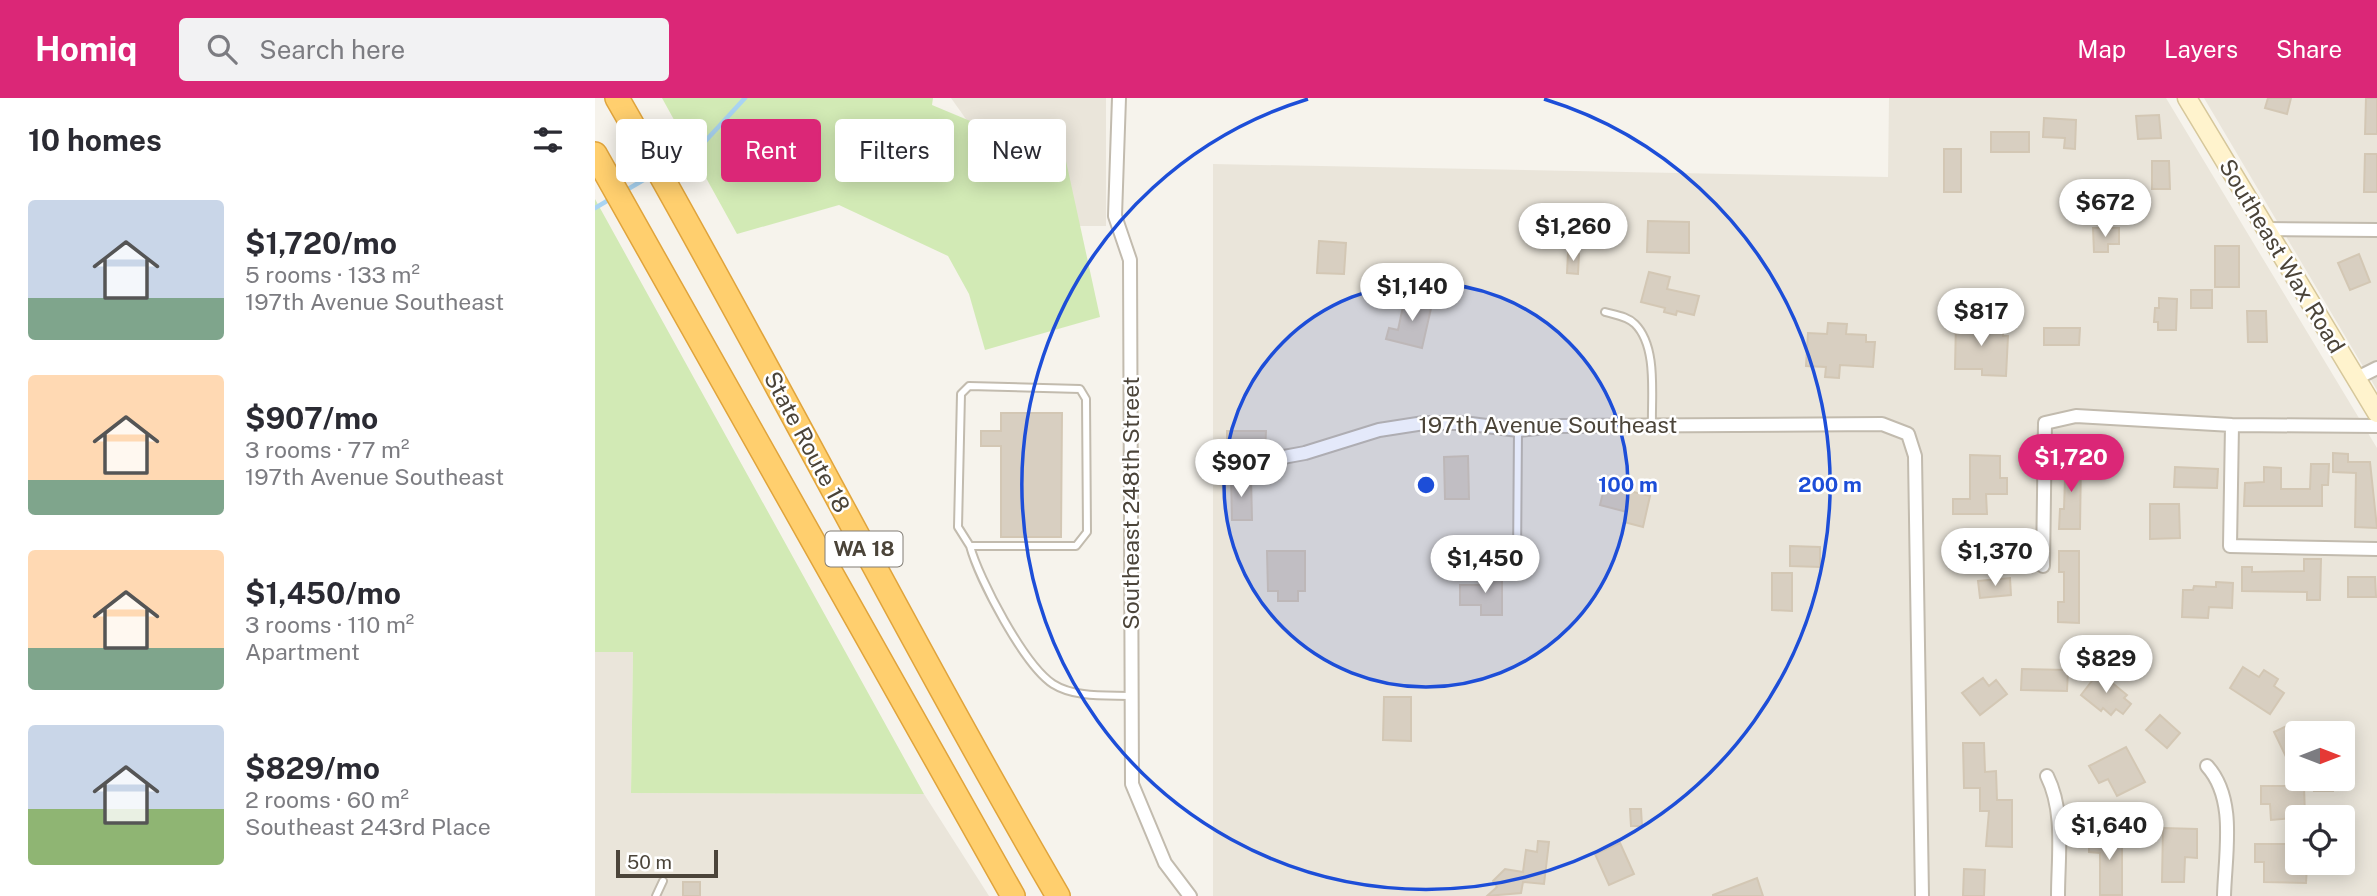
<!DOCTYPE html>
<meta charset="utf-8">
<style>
:root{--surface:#fff;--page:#f2f2f3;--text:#2b2b33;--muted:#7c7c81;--accent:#db2777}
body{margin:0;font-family:"Public Sans",sans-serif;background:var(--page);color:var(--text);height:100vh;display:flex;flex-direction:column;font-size:26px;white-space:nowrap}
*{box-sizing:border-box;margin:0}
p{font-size:23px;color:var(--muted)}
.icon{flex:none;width:38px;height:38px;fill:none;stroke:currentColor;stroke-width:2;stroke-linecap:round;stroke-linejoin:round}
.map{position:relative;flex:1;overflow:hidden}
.details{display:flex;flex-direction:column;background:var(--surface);width:595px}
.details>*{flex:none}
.banner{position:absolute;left:21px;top:21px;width:665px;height:63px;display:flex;gap:14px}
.needle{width:46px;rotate:90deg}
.fabs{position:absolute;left:1690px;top:623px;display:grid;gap:14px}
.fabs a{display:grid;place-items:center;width:70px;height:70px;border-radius:7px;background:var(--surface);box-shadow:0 4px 18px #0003;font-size:35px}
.scale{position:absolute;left:21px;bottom:18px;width:102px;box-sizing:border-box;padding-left:7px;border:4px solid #4b4439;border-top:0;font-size:19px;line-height:24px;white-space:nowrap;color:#4b4439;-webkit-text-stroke:5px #fff;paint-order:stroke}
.price{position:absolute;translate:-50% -60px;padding:0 16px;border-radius:24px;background:#fff;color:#222;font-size:23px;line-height:46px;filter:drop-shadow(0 2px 4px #0008)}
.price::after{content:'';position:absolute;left:50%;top:42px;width:21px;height:16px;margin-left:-10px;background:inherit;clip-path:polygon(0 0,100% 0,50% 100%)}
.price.current{background:var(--accent);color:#fff}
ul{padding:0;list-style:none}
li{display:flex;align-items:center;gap:21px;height:175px;padding:0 28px}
li span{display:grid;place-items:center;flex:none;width:196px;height:140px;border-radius:7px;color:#555}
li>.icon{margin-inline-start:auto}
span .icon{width:84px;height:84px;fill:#fffc;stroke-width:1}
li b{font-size:30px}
h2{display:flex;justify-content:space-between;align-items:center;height:84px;padding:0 28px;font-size:30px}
.tag{padding:0 24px;border-radius:7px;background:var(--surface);box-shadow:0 4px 18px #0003;font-size:24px;line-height:63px}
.tag.current{background:var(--accent);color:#fff}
header{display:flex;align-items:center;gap:42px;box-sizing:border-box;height:98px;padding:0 35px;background:var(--accent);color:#fff}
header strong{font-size:33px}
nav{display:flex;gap:38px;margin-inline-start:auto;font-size:24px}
.search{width:490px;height:63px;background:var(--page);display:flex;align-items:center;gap:18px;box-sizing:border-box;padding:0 24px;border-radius:7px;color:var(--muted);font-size:26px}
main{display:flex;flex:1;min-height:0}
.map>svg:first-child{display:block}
.residential{fill:#eae5da;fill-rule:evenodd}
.green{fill:#d2eab5}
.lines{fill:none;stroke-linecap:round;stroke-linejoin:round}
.stream{stroke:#a9d4f2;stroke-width:4.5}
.building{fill:#d8cfc1;stroke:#d3c7b4;stroke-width:2}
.lane-casing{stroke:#c2bbae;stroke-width:10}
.street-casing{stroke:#c2bbae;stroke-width:16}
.secondary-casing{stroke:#d6c79b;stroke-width:21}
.highway-casing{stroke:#e0a43c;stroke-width:26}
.lane{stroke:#fff;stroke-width:6}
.street{stroke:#fff;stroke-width:12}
.secondary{stroke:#fff3cd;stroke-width:18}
.highway{stroke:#ffcf6e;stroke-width:23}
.ring{fill:none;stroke:#1d4ed8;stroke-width:3.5}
.labels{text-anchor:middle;stroke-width:5;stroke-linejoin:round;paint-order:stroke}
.shield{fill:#fff;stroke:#817c74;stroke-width:2}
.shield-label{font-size:21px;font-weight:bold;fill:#4b4439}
.street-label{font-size:23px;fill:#4b4439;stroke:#fff}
.centre{fill:#1d4ed8;stroke:#fff;stroke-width:3.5}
.ring-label{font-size:21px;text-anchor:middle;font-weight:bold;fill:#1d4ed8;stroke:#fff;stroke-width:5;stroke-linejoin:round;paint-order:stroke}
</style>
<header>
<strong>Homiq</strong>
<div class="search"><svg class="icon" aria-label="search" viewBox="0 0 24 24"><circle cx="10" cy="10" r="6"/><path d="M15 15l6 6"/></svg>Search here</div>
<nav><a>Map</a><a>Layers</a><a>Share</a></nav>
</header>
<main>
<section class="details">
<h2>10 homes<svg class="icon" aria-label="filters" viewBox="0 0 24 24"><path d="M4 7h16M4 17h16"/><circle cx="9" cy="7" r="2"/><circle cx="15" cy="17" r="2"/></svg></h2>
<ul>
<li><span style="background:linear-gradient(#c9d6e8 70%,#7fa58c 0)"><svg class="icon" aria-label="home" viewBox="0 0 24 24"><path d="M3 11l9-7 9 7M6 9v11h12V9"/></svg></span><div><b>$1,720/mo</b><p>5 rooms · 133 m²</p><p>197th Avenue Southeast</p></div></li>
<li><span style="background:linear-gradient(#ffd9b3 75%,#7fa58c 0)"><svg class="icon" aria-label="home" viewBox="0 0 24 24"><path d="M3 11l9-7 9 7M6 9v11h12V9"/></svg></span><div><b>$907/mo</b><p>3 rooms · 77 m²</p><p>197th Avenue Southeast</p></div></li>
<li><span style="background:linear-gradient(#ffd9b3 70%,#7fa58c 0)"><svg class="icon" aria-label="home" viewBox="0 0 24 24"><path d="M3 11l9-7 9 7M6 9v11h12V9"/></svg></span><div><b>$1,450/mo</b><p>3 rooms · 110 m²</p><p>Apartment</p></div></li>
<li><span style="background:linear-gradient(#c9d6e8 60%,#8fb573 0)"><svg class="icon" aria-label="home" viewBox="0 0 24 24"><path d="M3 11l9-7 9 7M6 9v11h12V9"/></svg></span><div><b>$829/mo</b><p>2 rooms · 60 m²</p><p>Southeast 243rd Place</p></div></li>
</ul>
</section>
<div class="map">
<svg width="1782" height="798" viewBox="0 0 1782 798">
<rect width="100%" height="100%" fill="#f6f3ec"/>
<path class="residential" d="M356,0H511V128H447Z
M1294,0H1571L1782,350V798H618V66L1293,79ZM1703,635H1748V681H1703ZM1703,719H1748V765H1703Z
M1609,0H1782V292Z
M0,554H38L36,695L329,696L394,798H0Z"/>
<path class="green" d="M67,0H338L337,7L471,63L505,219L390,252L374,196L353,158L244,107L142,136Z
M0,101L329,696L36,695L38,554H0Z"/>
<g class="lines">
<path class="stream" d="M71,69L104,50L150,0
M28,94L57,77
M0,110L17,100"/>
</g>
<path class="building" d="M1673,0H1696L1692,16L1670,10Z
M1771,0H1782V36H1770Z
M1564,17L1566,40L1543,41L1541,18Z
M1449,20L1481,22L1480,51L1469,50L1470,40L1448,39Z
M1396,34H1434V54H1396Z
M1349,51H1366V94H1349Z
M1770,56H1782V94H1769Z
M1557,63H1574L1575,91H1557Z
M1053,123L1094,124V155L1052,154Z
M1498,130H1524V146H1513V154H1499Z
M724,143L751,145L749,176L722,175Z
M1620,148H1644V189H1620Z
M973,155L984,156L983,176L972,175Z
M1764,156L1775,184L1755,192L1743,165Z
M1054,174L1075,179L1072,191L1104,198L1099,217L1082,213L1081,217L1069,214L1070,210L1046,204Z
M844,183H860V200H844Z
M1596,192H1617V210H1596Z
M810,199L837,206L827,250L791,241L794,230L803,232Z
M1564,200L1582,201L1581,232H1563V224H1559L1560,210H1564Z
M1652,213H1671L1672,244H1653Z
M1361,223L1408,227V238H1413L1411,278L1387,277V271H1360Z
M1233,225L1252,226L1251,236L1271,237V244H1280L1278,269L1245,267L1244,280L1230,279L1231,269L1211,268L1213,235L1232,236Z
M1449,230H1485L1484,247H1449Z
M406,315H467L466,439H406V348H386V333H406Z
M632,333H671L670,352H632Z
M1738,355L1753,356V364H1775L1782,430L1760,429L1761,375L1738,374Z
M1375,357L1405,358V380H1412V396H1391L1392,416H1358V401H1375Z
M873,358L874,401H850L849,359Z
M1466,361H1486L1485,431H1464L1465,411H1469L1470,380H1466Z
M1716,366H1734L1733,387H1727V408H1649L1650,385L1669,384V369L1686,370V391H1715Z
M1580,369L1623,371L1622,390L1579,389Z
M636,379H656L657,422H637Z
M1010,387L1055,398L1048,429L1029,424L1032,414L1005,407Z
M1555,406H1584L1585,440L1555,441Z
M1195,448L1225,449V469L1195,468Z
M672,453H710V493H703V503H683V493H673Z
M1464,453H1484V525L1463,524V504H1469V474H1464Z
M1709,461H1726L1725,502H1712V494L1647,493V469H1657V474L1709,473Z
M1177,475H1197V513L1177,512Z
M886,477H907V517H886V507H865V487H886Z
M1753,479H1780L1781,499H1753Z
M1415,480L1416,497L1385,500L1383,483Z
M1621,484L1638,485L1637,510L1614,509L1613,520L1587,519L1588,492H1598L1599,488L1621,489Z
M1648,569L1664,579L1669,572L1683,581L1679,588L1689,595L1675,616L1635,590Z
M1427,571L1473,572L1472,593L1426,592Z
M1504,574L1532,597L1529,600L1536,606L1528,616L1521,611L1516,617L1508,610L1506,613L1486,597Z
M1388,580L1394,588L1401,582L1412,596L1385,617L1367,595Z
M789,599H816V643L788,642Z
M1565,617L1585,635L1572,650L1551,632Z
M1698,625L1703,634V658L1693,663L1679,634Z
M1368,645H1389L1390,674L1401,673L1402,702H1417V749L1391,748L1394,713H1385V690H1369Z
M1531,649L1550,684L1522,698L1513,681L1504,685L1494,668Z
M1719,681H1738V693H1719Z
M1666,688H1709L1710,719L1676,722L1675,706H1666Z
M1035,711H1046L1047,728H1036Z
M1568,730L1602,731V760L1590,759L1589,784H1567Z
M1494,737H1527V797H1505V755L1494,754Z
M943,743L954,744L949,786L928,784L926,795L892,798L902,789L898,783L910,771L928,774L931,752L942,754Z
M1025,745L1039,776L1014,787L1000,756Z
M1660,746H1692V756H1699V766L1712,767L1711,785L1669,784V764H1660Z
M1369,771L1390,772L1389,798H1368Z
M1162,780L1168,798H1118V797Z
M88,784H105V798H88Z"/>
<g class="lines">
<g class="lane-casing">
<path id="lane" d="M1010,214C1020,217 1032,218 1040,226C1063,249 1056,298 1057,328
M375,448L363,429L366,296L374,288L485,291L491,301L492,434L481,448H375C384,481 429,567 458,586C480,600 512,597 537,598
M922,463L923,332
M61,798L68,783"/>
</g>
<g class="street-casing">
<path id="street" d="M524,0L520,118L535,162L537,686L570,765L595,798
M1669,131L1782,132
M1762,280L1782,270
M1637,327L1635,448L1782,451
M656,365L710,355L784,332L829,325H868L923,332L961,328L1287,326L1313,336L1320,358L1327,798
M1448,468L1450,325L1481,318L1637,327L1782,328
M1612,668C1642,701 1630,756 1629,798
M1452,678C1470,714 1463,758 1463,798"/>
</g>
<g class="secondary-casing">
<path id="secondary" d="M1592,0L1782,315"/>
</g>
<g class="highway-casing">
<path id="highway" d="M22,0C174,264 310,535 463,798
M0,56L418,798"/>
</g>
<use href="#lane" class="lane"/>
<use href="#street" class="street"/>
<use href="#secondary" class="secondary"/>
<use href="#highway" class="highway"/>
</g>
<circle cx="831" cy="387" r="202" fill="#1d4ed8" fill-opacity=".12"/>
<g class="ring">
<circle cx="831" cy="387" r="202"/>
<path d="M949 1A404 404 0 1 1 713 1"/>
</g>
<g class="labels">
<rect class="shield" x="230.5" y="433.5" width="77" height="35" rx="5"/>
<g class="shield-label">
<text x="269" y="458">WA 18</text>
</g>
<g class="street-label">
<text transform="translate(1687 158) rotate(59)" y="8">Southeast Wax Road</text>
<text x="953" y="335">197th Avenue Southeast</text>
<text transform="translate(212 344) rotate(62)" y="8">State Route 18</text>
<text transform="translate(536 405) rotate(-90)" y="8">Southeast 248th Street</text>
</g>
</g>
<circle cx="831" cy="387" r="10" class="centre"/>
<g class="ring-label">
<text x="1033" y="394">100 m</text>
<text x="1235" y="394">200 m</text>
</g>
</svg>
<div class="fabs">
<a><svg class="needle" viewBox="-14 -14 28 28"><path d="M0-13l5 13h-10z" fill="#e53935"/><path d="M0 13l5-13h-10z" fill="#7c7c81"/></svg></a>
<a><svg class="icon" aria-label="locate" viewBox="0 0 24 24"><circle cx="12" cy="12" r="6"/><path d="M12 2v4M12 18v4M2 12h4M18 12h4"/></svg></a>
</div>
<div class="scale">50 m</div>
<b class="price" style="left:1510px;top:141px">$672</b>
<b class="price" style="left:978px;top:165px">$1,260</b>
<b class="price" style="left:817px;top:225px">$1,140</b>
<b class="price" style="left:1386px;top:250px">$817</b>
<b class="price current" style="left:1476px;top:396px">$1,720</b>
<b class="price" style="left:646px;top:401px">$907</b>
<b class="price" style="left:1400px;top:490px">$1,370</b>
<b class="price" style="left:890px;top:497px">$1,450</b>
<b class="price" style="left:1511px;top:597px">$829</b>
<b class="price" style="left:1514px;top:764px">$1,640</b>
<div class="banner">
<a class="tag">Buy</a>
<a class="tag current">Rent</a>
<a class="tag">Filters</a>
<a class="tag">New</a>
</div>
</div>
</main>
